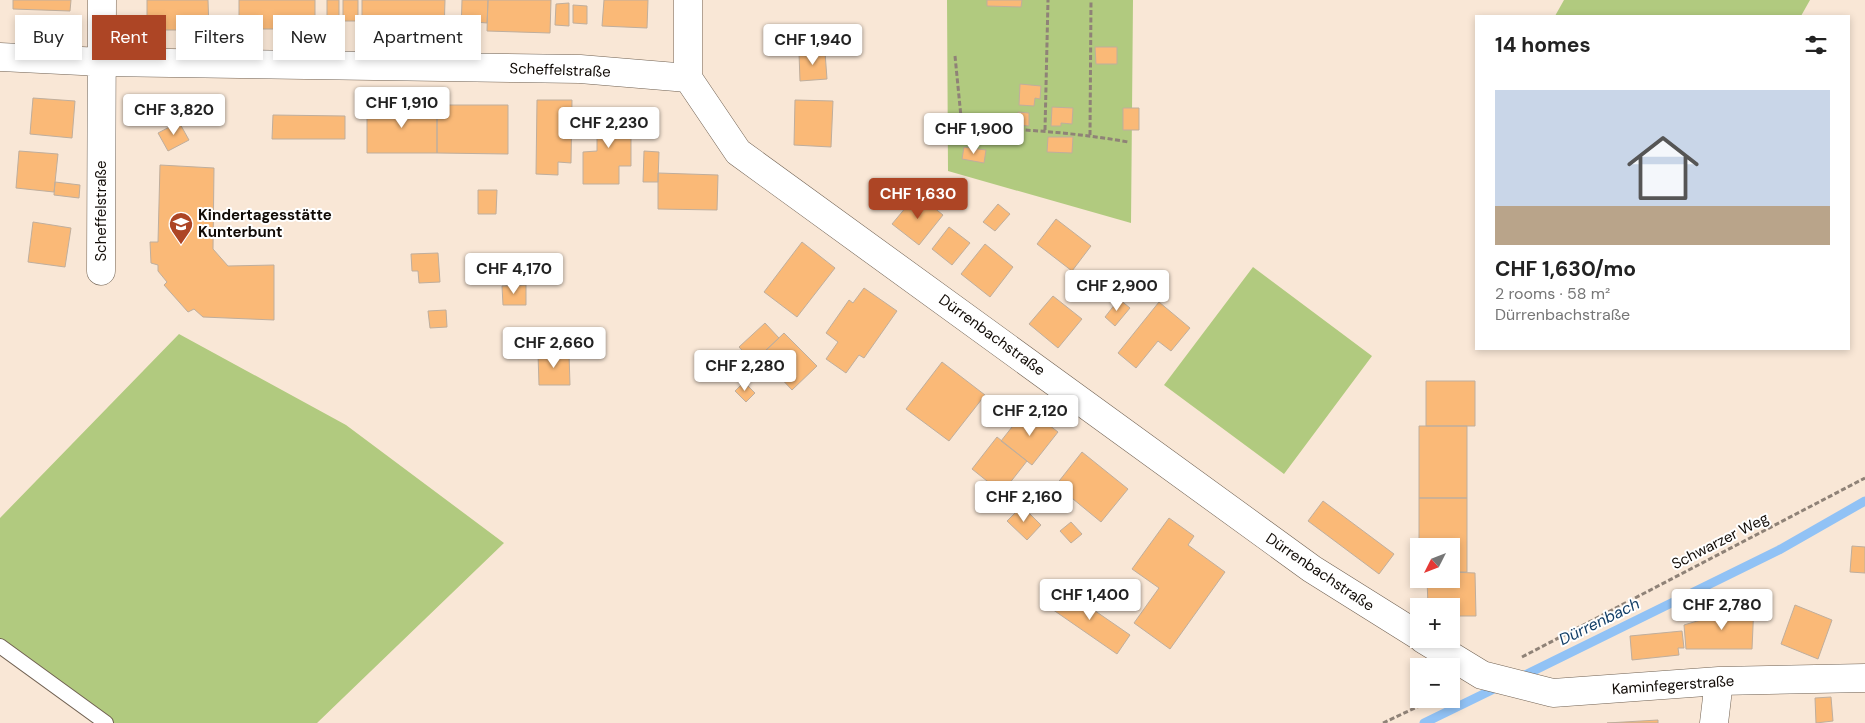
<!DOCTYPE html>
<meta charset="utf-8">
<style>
:root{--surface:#fff;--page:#f2f2f2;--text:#222;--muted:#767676;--accent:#ad4525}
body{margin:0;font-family:"DM Sans",sans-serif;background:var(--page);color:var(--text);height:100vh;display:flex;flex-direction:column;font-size:19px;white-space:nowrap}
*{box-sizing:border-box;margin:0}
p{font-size:16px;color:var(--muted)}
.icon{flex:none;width:28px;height:28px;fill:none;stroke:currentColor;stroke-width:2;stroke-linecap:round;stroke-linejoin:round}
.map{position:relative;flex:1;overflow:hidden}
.side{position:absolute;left:1475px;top:15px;width:375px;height:335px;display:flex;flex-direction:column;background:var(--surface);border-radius:0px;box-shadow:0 2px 8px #0003}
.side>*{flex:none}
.hud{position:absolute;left:15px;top:15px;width:475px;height:45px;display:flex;gap:10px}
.needle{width:32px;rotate:228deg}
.fabs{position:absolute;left:1410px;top:538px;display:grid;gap:10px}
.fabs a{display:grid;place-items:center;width:50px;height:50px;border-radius:0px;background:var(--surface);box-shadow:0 2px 8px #0003;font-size:25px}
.price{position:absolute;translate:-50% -42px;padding:0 11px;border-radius:5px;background:#fff;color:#222;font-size:16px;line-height:32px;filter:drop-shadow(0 1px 2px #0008)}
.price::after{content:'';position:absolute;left:50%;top:30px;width:15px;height:11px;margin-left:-8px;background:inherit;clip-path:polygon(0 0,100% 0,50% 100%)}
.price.current{background:var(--accent);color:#fff}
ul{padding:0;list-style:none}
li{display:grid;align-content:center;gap:10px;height:265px;padding:0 20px}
li span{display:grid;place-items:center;height:155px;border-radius:0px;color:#555}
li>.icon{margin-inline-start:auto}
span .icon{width:90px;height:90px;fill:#fffc;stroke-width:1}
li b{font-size:21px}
h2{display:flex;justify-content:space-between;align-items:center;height:60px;padding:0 20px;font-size:21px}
.pill{padding:0 18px;border-radius:0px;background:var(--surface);box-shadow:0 2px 8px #0003;font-size:18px;line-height:45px}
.pill.current{background:var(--accent);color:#fff}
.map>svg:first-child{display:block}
.green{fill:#b1ca7f}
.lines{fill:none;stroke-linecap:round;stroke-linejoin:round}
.stream{stroke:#91c2f5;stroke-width:9}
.building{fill:#fab977;stroke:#bfae9d}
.service-casing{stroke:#706152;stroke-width:16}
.minor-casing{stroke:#706152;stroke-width:29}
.path{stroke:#8f8277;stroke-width:3;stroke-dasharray:5 2.5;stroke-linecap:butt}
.service{stroke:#fff;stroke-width:14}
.minor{stroke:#fff;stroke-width:28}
.labels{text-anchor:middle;stroke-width:4;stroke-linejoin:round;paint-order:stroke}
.street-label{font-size:15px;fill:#110b06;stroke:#fff}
.poi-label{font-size:15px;font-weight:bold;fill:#110b06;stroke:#fff;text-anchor:start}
.water-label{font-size:16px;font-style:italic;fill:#123e67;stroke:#fff}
</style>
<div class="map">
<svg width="1865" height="723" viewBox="0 0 1865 723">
<rect width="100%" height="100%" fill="#f9e7d6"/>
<path class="green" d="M947,0H1133L1131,223L948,171Z
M1564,0H1810L1801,16H1555Z
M1253,267L1372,356L1284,474L1164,385Z
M179,334L346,425L504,543L317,723H113L0,641V518Z"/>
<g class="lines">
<path class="stream" d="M1519,678L1779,550L1865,501
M1424,723L1500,686"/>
</g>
<path class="building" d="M13,0H71L70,11L13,9Z
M147,0H208L209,30H147Z
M239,0H315V29H254V23H239Z
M327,0H339V24H327Z
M343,0H358V21H343Z
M362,0H445L444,33L362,32Z
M462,0H488L487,23L475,22V32H461Z
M488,0H551L550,33L487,31Z
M604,0H648L647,28L602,26Z
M987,0H1022L1021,7L987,6Z
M569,3V26L555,25L556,4Z
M573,5L587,6V24L573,23Z
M1095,47H1117V64H1096Z
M825,52L827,79L800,81L799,53Z
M1020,84L1041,86L1040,99L1035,98L1034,106L1019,105Z
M33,98L75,101L72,138L30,134Z
M537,100H572L571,163L558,162V175L536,174Z
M795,100L833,101L831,147L794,145Z
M367,104L437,105V153H367Z
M437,105H508V154L437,153Z
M1052,107L1073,108L1072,124L1061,123V126H1051Z
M1123,108H1139V130H1123Z
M597,112H631V166H619V184H583V152L597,151Z
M1018,112L1029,113V126L1018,125Z
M273,115L345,116V139H272Z
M179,122L189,140L168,151L158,133Z
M1048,137H1073L1072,153L1047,152Z
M964,147L986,150L984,163L962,159Z
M19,151L58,154L54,192L16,188Z
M644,151L659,152L658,182H643Z
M160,165L214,168L213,249L228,266L274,265V320L203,317L194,309L188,312L164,285L167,282L158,271V265L151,263L150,242H158Z
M658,173L718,175L717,210L658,209Z
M55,182L80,185L79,198L54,195Z
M478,190H497L496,214H478Z
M917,194L943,215L919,245L892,224Z
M998,204L1010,214L995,231L983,222Z
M1056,219L1091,246L1072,271L1037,244Z
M33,222L71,228L65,267L28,262Z
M949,227L970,243L952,265L932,249Z
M802,242L835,268L797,317L764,292Z
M985,244L1013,267L990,297L961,274Z
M438,253L440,282L419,283L418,271H412L411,254Z
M505,256H523L524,276L505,277Z
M526,285V305H503L502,286Z
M864,288L897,311L864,358L859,355L846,373L826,359L838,342L826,333L849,300L853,303Z
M1053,296L1082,319L1058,348L1029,324Z
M1119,299L1130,308L1115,326L1105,317Z
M1159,302L1190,328L1171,351L1158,341L1136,368L1118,353Z
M446,310L447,327L430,328L428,311Z
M765,323L779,338L753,362L739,347Z
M784,333L817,366L792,390L760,356Z
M716,352L736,353L735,373H715Z
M538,354H569L570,385H539Z
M942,362L985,395L949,441L906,409Z
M1426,381H1475V426H1426Z
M744,382L755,393L746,402L735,391Z
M1027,408L1058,432L1032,465L1001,441Z
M1419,426H1467V498H1419Z
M997,437L1027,461L1005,489L995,481L992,485L972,469Z
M1082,452L1128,489L1101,522L1056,485Z
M1039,485L1048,494L1032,511L1023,502Z
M1419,498H1467V572H1451V546H1419Z
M1323,501L1394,554L1379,574L1308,521Z
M1022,506L1041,525L1027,540L1007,521Z
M1169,518L1194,536L1188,545L1225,572L1170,649L1134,623L1159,588L1132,569Z
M1071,522L1082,534L1071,543L1060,531Z
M1852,546L1865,547V573L1850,572Z
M1451,572L1475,573L1476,616H1451V606H1428L1427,579H1451Z
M1062,588L1130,635L1117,654L1049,607Z
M1754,604L1752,649H1686L1684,625Z
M1795,605L1832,620L1818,659L1781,644Z
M1682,631L1684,648H1678L1679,655L1632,660L1630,636Z
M1831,697L1833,721L1816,723L1815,698Z
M1658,720V723H1607Z"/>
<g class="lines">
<g class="service-casing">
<path id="service" d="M0,646L106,723"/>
</g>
<g class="minor-casing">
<path id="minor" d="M0,57L102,62L580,69L688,78
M688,78L738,152L1312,569L1419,636
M688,78V0
M101,271L102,0
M1423,639L1482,675L1553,693L1719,681L1865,678
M1714,723L1719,681"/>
</g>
<path class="path" d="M955,56L962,127C1018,129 1073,132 1128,142
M1045,130L1048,0
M1090,135L1091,0
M1522,657L1865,478
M1383,723L1434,699"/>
<use href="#service" class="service"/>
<use href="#minor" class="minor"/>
</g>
<defs>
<g id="school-pin" transform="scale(1.25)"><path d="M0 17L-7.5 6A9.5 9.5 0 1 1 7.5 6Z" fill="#ad4525" stroke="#fff"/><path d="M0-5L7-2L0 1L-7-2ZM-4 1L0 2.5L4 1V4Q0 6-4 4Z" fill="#fff"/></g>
</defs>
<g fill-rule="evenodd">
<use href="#school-pin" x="181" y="224"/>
</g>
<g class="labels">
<g class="street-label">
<text transform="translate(560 70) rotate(2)" y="5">Scheffelstraße</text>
<text transform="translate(101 211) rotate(-90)" y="5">Scheffelstraße</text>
<text transform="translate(992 335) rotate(36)" y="5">Dürrenbachstraße</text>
<text transform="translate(1720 541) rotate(-27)" y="5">Schwarzer Weg</text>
<text transform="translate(1320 572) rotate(34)" y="5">Dürrenbachstraße</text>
<text transform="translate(1673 685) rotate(-4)" y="5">Kaminfegerstraße</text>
</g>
<g class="poi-label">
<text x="198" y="220">Kindertagesstätte<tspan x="198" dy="17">Kunterbunt</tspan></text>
</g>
<g class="water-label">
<text transform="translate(1599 621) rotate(-26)" y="6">Dürrenbach</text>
</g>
</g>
</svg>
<div class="fabs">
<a><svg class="needle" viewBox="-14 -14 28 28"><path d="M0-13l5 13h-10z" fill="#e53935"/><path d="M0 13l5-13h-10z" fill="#767676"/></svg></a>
<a>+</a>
<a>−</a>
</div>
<b class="price" style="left:813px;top:66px">CHF 1,940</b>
<b class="price" style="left:402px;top:129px">CHF 1,910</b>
<b class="price" style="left:174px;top:136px">CHF 3,820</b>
<b class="price" style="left:609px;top:149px">CHF 2,230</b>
<b class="price" style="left:974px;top:155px">CHF 1,900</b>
<b class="price current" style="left:918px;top:220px">CHF 1,630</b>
<b class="price" style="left:514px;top:295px">CHF 4,170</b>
<b class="price" style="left:1117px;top:312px">CHF 2,900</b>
<b class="price" style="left:554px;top:369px">CHF 2,660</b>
<b class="price" style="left:745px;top:392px">CHF 2,280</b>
<b class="price" style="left:1030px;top:437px">CHF 2,120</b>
<b class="price" style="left:1024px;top:523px">CHF 2,160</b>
<b class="price" style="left:1090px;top:621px">CHF 1,400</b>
<b class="price" style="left:1722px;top:631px">CHF 2,780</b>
<div class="hud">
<a class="pill">Buy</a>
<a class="pill current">Rent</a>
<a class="pill">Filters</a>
<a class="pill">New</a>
<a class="pill">Apartment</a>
</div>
<section class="side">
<h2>14 homes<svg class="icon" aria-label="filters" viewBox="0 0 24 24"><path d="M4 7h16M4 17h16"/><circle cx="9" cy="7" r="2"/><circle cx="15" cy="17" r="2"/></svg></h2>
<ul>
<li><span style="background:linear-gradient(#c9d6e8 75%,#b9a48a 0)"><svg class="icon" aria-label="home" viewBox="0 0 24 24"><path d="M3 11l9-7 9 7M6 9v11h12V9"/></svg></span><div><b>CHF 1,630/mo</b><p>2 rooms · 58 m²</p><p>Dürrenbachstraße</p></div></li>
</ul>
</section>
</div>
